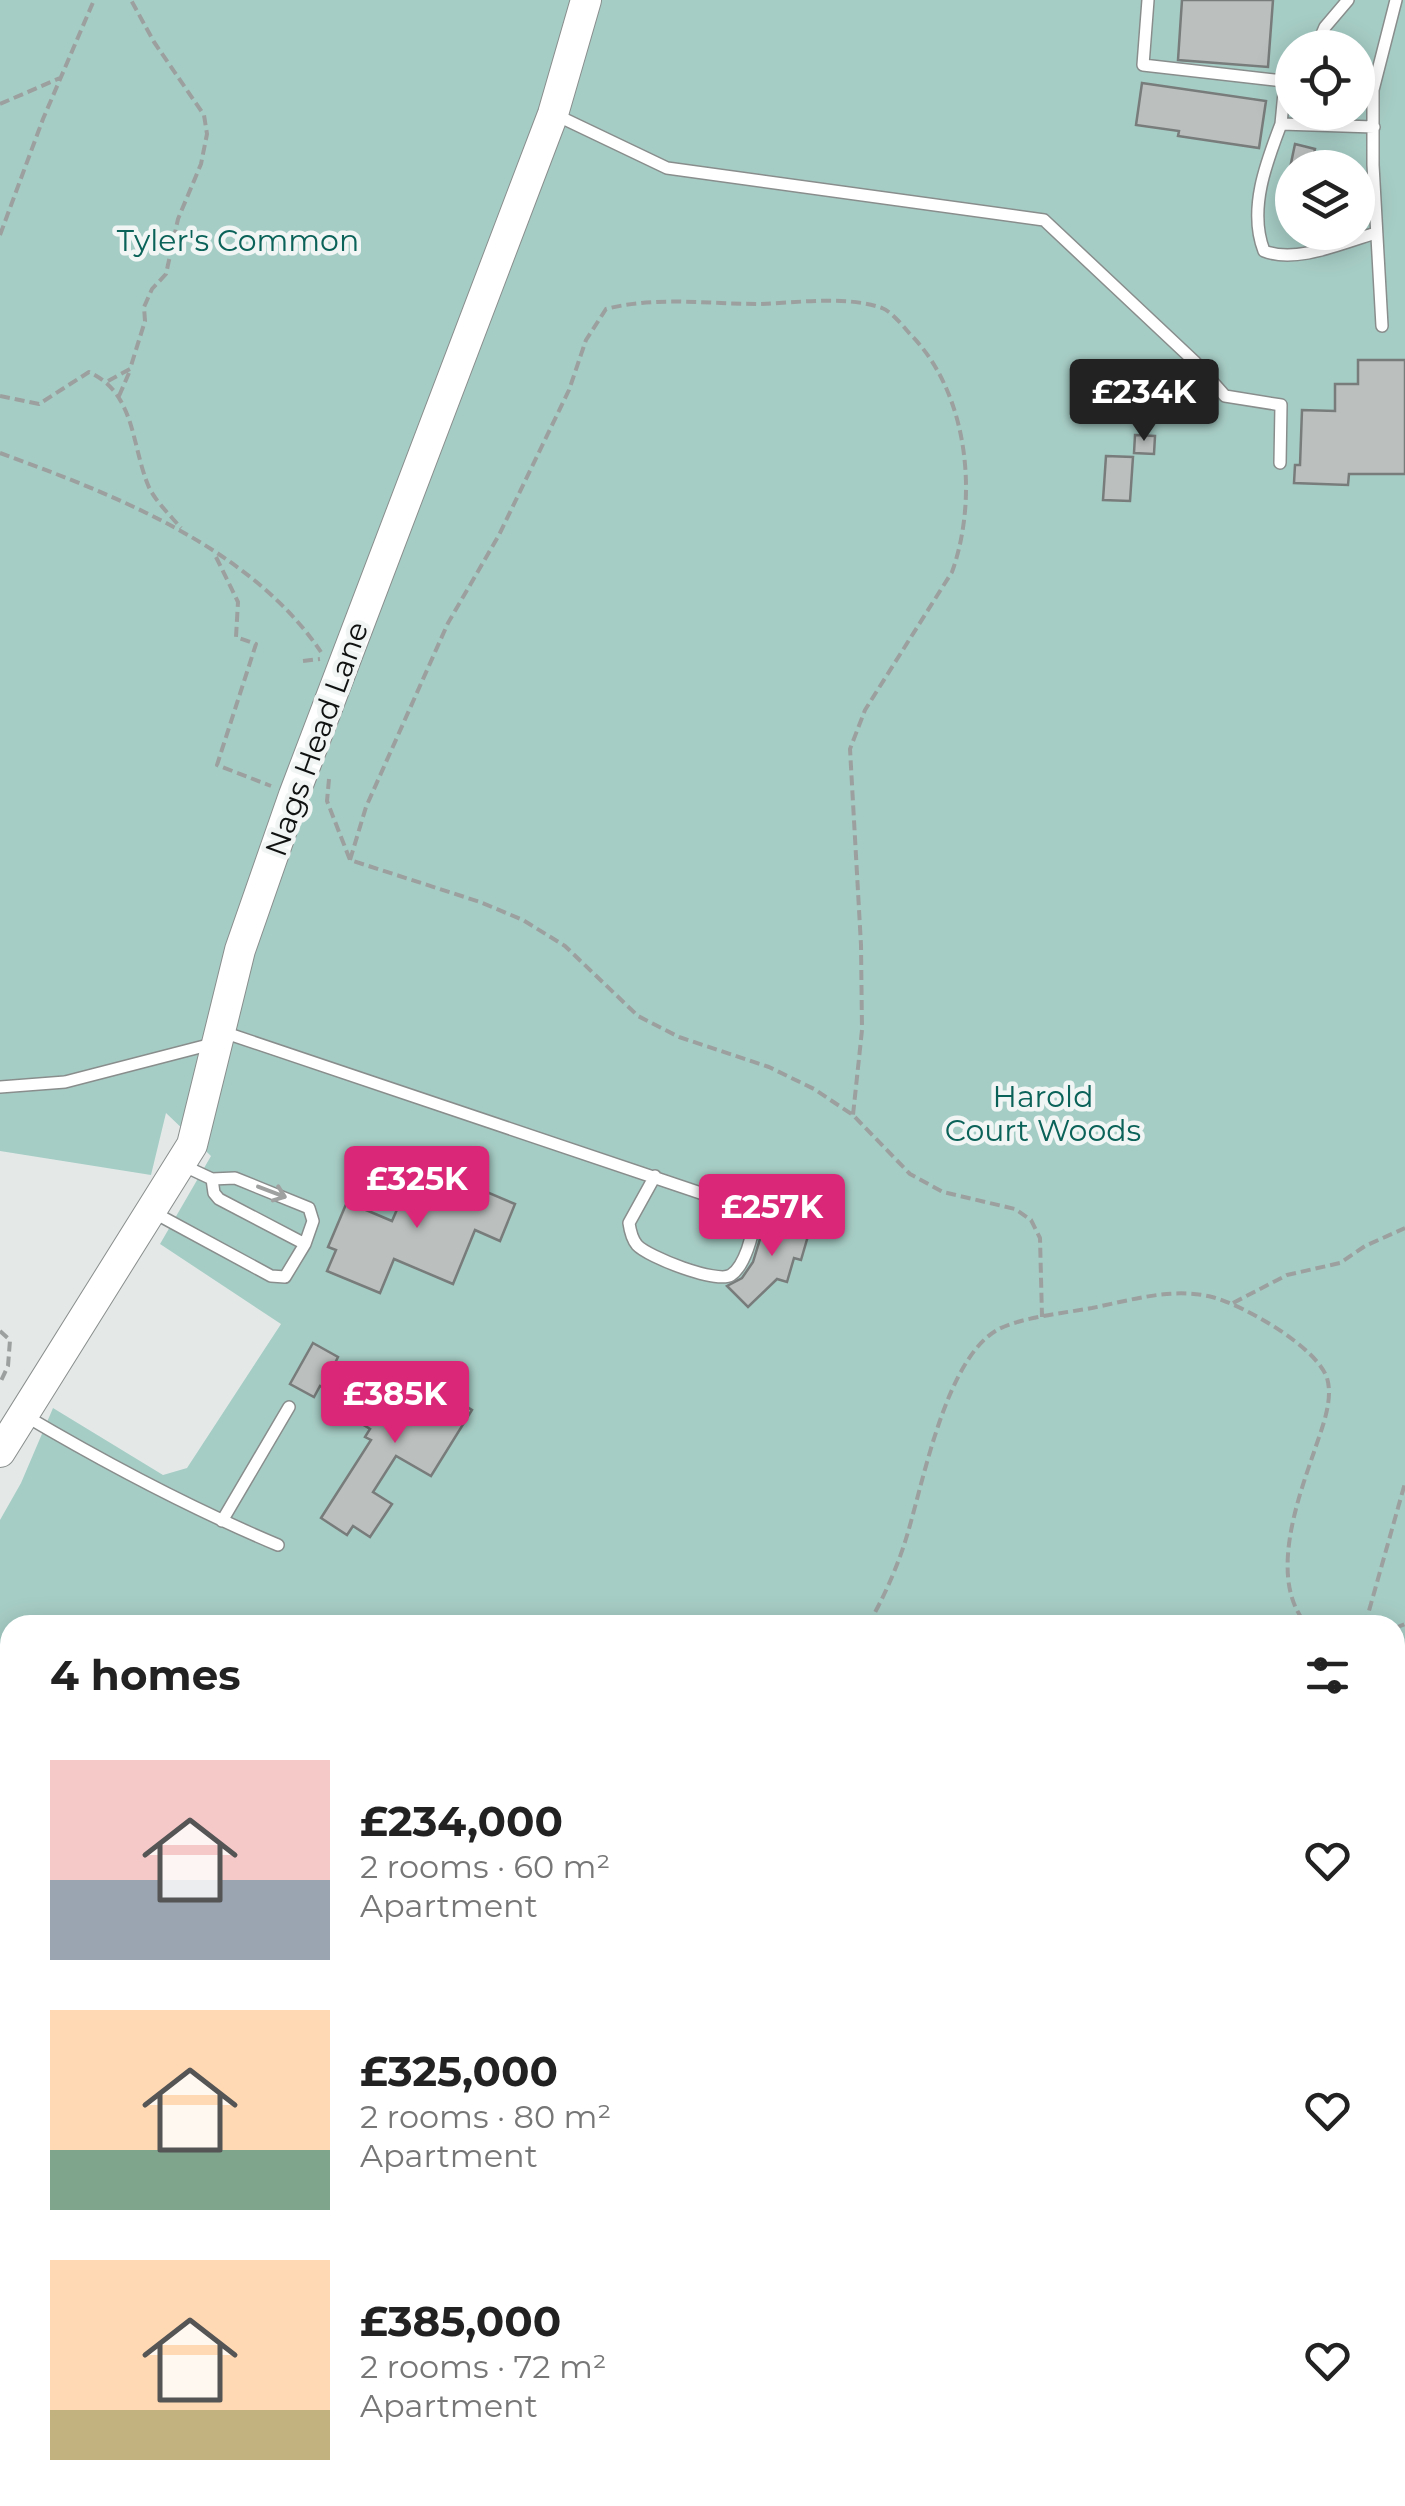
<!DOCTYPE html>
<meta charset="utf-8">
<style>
:root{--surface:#fff;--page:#f2f2f2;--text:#222;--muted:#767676;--accent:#db2777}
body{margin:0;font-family:Montserrat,sans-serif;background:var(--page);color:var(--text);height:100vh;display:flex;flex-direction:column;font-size:38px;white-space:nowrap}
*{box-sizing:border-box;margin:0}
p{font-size:32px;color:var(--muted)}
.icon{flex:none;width:55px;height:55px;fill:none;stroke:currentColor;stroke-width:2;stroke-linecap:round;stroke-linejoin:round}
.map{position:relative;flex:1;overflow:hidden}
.sheet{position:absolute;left:0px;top:1615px;width:1405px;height:892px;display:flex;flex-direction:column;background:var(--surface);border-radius:30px 30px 0 0;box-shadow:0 5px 25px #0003}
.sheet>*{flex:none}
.tools{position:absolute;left:1275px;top:30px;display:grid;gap:20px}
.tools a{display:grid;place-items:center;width:100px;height:100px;border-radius:50%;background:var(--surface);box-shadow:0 5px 25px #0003;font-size:50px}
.price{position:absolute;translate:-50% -85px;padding:0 22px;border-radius:10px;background:var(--accent);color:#fff;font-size:32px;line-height:65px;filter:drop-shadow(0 2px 5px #0008)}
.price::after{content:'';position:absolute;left:50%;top:60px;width:30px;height:22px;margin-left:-15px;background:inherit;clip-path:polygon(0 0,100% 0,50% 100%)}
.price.selected{background:#222;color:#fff}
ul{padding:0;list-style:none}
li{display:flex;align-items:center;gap:30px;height:250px;padding:0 50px}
li span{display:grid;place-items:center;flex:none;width:280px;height:200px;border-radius:0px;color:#555}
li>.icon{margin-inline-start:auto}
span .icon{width:120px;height:120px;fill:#fffc;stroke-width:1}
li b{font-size:42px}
h2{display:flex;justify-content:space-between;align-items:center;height:120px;padding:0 50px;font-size:42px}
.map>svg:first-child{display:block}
.green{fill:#a6cdc5;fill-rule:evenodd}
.water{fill:#76a099}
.building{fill:#bbc0bf;stroke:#787c7b;stroke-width:2.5}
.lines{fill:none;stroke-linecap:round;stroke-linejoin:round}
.service-casing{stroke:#898e8d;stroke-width:14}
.minor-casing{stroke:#898e8d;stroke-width:25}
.tertiary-casing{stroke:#898e8d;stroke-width:32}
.path{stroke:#9ca09f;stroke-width:4;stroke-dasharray:10 5;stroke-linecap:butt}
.service{stroke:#fff;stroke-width:11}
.minor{stroke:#fff;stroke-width:22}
.tertiary{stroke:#fff;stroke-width:30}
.oneway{stroke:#9fa0a0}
.labels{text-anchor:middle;stroke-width:9;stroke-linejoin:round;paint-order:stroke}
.park-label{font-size:30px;fill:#0a6258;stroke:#f1f6f5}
.street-label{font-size:30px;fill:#101111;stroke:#f1f6f5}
</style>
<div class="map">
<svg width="1405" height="2506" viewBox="0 0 1405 2506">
<rect width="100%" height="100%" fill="#e4e9e8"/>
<path class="green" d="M0,0H1405V2506H0V1520L21,1483L53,1408L163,1475L187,1468L281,1324L160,1244L211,1156L166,1113L151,1175L0,1151ZM1292,48H1358V112H1292ZM1292,168H1358V232H1292ZM10,1625H1395V2498H10Z"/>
<path class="water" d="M6,1923L10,1924V2312L0,2300V2090L6,2088V2061L0,2047V1924Z
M0,2388L10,2395V2498H35L32,2506H0Z"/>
<path class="building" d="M1182,0H1273L1268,67L1178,60Z
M1142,83L1266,101L1259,148L1178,136L1179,131L1136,125Z
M1295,144L1315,149L1311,168H1290Z
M1358,360H1405V474H1349L1348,485L1294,483L1295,465H1300L1302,410L1335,411V384H1358Z
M1135,435L1155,436L1154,454L1134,453Z
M1106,456L1133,457L1130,501L1103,500Z
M423,1165L515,1204L500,1241L475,1230L453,1284L394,1259L380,1293L327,1271L336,1250L328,1247L347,1202L392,1221L408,1184L414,1187Z
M767,1216L810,1229L801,1260L794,1258L787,1282L777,1279L748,1307L727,1286L742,1278L753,1262Z
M313,1343L338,1357L334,1365L342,1370L330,1391L320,1386L314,1397L290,1384Z
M406,1370L472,1410L431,1476L396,1456L373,1492L392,1504L370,1537L353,1526L347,1535L321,1518L371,1440L365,1437L370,1429L351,1417L372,1384L391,1395Z"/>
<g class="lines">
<g class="service-casing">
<path id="service" d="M1148,0L1143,65L1292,82
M1316,48L1325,27L1348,0
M556,115L667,168L1044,220L1194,361L1225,396L1281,405L1280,463
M1281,124L1285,82
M1374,127L1281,124C1266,163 1248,210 1264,251C1297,264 1344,242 1376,233
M1382,326L1373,165V90L1396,0
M223,1032L748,1209L755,1218C753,1234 745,1266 731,1275C717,1284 648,1257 637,1245C632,1239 630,1230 629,1223L655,1176
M0,1087L65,1082L212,1044
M212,1179L214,1193L219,1199L305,1244
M151,1211L271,1276L285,1277L305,1244L313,1221L309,1208L235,1178L212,1179L180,1164
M24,1415C107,1464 190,1508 278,1545
M222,1521L289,1407
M1395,1908L1405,1889
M1395,2118L1405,2123"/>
</g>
<g class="minor-casing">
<path id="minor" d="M1183,2498L1185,2506"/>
</g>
<g class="tertiary-casing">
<path id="tertiary" d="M0,1452L192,1145L240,950L294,795L553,114L586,0"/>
</g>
<path class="path" d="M0,104L60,78
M0,235L43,119L94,0
M108,381L130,369L145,321L144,307L152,289L166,274L178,219L201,164L207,134L204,115L154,42L131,0
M0,396L39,404L89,372C135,393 131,443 148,485C154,500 170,515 181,528
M119,396L129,373
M0,453C115,495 250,547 321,652
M216,557L238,602L236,637L256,644L217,765L271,786
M303,661L320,659
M329,779L327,801L350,860L480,902L523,920L565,946L638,1016L679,1037L769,1067L814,1089L853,1115L910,1174L943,1192L1015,1209L1031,1220L1040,1238L1042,1317
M350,860L366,807L448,623L499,535L569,390L586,340L606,309C656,296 708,304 759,304C798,303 844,295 882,308C892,312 902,325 910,334C968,392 979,497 952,572L865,710L850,749L861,945L862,1030L853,1115
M1233,1303L1287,1275L1340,1263L1365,1246L1405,1228
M0,1331L10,1340L8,1366L0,1383
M868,1625C883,1599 896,1570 905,1542C923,1486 944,1361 997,1330C1021,1317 1065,1313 1092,1308C1132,1300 1172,1287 1212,1297C1243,1305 1316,1346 1327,1378C1334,1401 1321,1430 1314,1452C1297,1501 1268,1581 1307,1625
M1365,1625L1405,1483
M1395,1628L1405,1624
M607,2498L613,2506
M1138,2506L1139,2498"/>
<use href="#service" class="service"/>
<use href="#minor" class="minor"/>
<use href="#tertiary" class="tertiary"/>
</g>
<defs><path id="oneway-shaft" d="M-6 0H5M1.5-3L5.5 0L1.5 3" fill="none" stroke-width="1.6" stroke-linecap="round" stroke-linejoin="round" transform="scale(2.5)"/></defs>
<use class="oneway" href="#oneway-shaft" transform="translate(272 1192) rotate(21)"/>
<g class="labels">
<g class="park-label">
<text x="238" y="251">Tyler's Common</text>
<text x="1043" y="1107">Harold<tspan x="1043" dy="34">Court Woods</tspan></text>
</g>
<g class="street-label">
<text transform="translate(317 739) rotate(-70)" y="10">Nags Head Lane</text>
</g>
</g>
</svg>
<div class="tools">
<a><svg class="icon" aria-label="locate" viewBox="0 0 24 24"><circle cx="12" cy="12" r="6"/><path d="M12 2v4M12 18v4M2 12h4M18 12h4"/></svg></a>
<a><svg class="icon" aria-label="layers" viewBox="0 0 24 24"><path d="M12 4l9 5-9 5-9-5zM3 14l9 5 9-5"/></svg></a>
</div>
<b class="price selected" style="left:1144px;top:444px">£234K</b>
<b class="price" style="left:417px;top:1231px">£325K</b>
<b class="price" style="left:772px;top:1259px">£257K</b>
<b class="price" style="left:395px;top:1446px">£385K</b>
<section class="sheet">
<h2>4 homes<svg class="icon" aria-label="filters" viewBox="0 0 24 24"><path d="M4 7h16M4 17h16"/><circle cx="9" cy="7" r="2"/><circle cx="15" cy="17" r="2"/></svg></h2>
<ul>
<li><span style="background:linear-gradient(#f6c9c9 60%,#9aa5b1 0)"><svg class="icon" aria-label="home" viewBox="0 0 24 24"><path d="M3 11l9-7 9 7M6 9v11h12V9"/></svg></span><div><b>£234,000</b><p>2 rooms · 60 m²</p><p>Apartment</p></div><svg class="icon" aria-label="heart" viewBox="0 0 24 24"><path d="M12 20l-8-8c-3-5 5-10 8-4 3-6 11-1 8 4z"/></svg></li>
<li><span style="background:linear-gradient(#ffd9b3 70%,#7fa58c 0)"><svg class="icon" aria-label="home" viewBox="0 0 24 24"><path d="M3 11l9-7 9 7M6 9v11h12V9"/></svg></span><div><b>£325,000</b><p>2 rooms · 80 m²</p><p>Apartment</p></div><svg class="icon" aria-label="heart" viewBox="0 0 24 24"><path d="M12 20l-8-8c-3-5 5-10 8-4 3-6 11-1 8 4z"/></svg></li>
<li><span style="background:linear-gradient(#ffd9b3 75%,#c2b280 0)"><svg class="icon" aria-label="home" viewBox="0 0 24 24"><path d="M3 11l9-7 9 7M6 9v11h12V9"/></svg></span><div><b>£385,000</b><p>2 rooms · 72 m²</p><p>Apartment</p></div><svg class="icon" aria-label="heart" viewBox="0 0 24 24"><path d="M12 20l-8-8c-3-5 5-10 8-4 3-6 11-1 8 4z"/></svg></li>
</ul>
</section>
</div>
